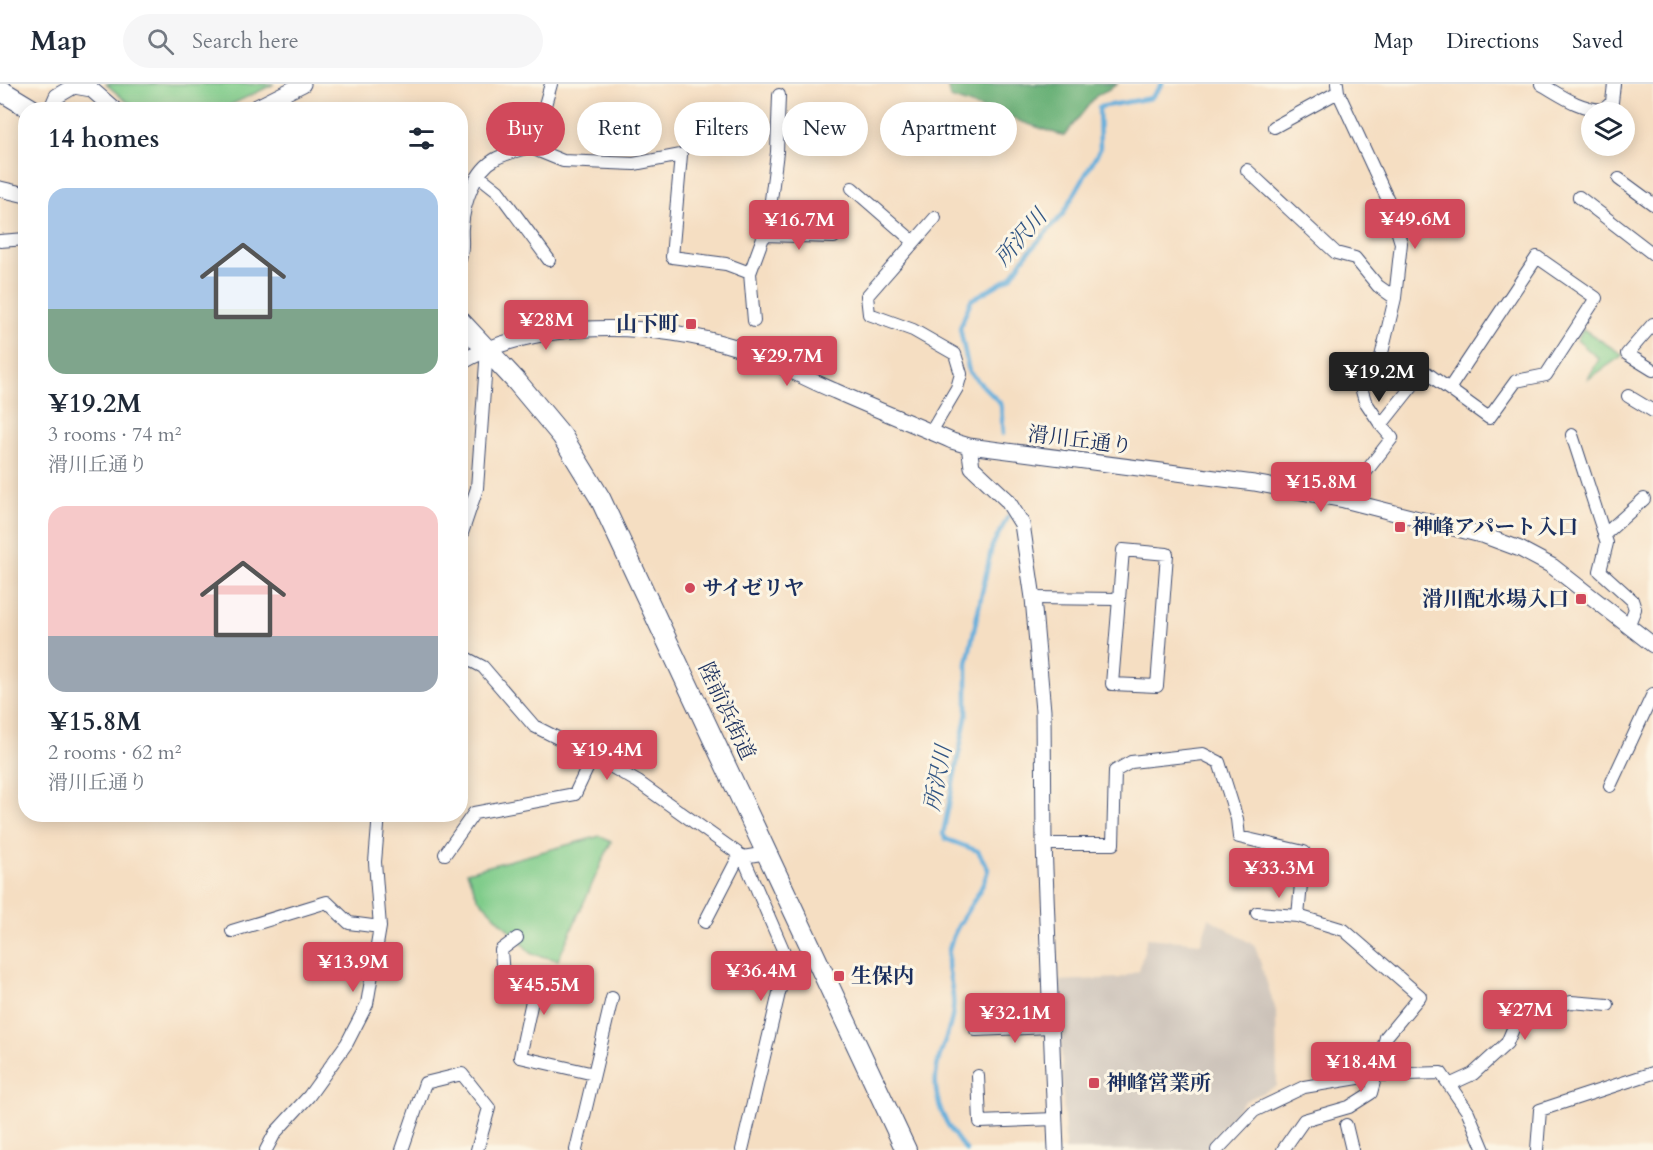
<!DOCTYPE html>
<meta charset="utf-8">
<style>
:root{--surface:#fff;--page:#f6f6f7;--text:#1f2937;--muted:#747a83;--line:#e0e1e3;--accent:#d1495b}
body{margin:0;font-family:Cardo,"Noto Serif JP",serif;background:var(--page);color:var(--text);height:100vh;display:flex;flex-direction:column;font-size:22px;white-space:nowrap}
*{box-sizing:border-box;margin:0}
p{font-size:20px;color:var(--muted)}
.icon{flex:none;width:33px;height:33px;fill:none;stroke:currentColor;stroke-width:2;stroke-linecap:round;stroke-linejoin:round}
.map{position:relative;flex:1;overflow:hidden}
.drawer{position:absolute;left:18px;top:18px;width:450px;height:720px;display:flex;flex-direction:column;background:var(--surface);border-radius:24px;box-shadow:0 3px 15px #0003}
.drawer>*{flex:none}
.banner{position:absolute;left:486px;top:18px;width:570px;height:54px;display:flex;gap:12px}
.buttons{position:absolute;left:1581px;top:18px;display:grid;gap:12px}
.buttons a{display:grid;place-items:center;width:54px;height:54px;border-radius:50%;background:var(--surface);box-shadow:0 3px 15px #0003;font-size:30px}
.price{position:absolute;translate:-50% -51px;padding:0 14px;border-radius:6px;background:var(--accent);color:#fff;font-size:20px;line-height:39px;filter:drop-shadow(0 2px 3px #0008)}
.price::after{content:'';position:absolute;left:50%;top:36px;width:18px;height:14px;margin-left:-9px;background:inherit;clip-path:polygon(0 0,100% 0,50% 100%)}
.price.selected{background:#222;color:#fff}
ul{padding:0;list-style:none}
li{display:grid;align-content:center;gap:12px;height:318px;padding:0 30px}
li span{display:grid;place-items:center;height:186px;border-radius:18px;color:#555}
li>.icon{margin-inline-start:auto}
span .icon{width:108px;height:108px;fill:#fffc;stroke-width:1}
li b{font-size:26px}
h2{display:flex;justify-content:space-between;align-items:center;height:72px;padding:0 30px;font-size:26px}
.chip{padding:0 21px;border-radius:27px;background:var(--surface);box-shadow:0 3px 15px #0003;font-size:21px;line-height:54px}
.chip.selected{background:var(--accent);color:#fff}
header{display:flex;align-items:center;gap:36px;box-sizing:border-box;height:84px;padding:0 30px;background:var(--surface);border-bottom:2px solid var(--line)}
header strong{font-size:28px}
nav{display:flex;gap:33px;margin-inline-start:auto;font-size:21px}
.search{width:420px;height:54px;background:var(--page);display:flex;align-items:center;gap:15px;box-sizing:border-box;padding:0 21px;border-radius:33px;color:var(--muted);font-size:22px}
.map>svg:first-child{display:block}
.industrial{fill:#ccc2b9}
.green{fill:#7fcc8a;stroke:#4d7e74;stroke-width:1.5}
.forest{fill:#67b076;stroke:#41706a;stroke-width:1.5}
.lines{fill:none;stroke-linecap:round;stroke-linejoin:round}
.stream{stroke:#64aedc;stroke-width:4.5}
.minor-casing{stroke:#3c496d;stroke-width:14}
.tertiary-casing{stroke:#3c496d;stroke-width:17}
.trunk-casing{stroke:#3c496d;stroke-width:22}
.minor{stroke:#fff;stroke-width:12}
.tertiary{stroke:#fff;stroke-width:15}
.trunk{stroke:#fff;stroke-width:20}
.poi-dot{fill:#d1495b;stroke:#fcf5e5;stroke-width:2}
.labels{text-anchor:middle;stroke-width:6;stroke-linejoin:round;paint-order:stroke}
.poi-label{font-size:21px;font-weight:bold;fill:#1b2f5e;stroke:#fcf5e5;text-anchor:start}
.street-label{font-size:21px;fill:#1b2f5e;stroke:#fcf5e5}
.water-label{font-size:22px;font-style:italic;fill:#315584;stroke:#fcf5e5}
</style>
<header>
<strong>Map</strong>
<div class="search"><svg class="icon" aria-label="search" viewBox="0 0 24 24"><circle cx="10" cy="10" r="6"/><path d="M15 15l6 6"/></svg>Search here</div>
<nav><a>Map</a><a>Directions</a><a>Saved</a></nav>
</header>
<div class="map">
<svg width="1653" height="1066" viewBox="0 0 1653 1066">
<rect width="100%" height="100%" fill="#fcf5e5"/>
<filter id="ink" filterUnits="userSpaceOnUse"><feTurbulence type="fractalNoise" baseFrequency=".0167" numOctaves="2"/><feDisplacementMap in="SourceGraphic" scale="12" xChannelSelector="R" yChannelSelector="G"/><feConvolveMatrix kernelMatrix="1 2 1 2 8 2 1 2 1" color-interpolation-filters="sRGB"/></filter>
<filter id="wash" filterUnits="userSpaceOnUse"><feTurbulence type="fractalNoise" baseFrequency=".008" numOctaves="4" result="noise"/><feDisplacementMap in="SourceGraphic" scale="24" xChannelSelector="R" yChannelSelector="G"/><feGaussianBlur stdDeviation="1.35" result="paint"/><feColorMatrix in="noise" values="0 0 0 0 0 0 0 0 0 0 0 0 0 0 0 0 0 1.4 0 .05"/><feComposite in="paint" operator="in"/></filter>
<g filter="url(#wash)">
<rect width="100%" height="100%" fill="#f5dec2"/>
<path class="industrial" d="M1209,834L1255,862L1276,927L1277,1002L1245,1017L1212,1054L1207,1066H1065L1059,897L1120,894L1139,887L1147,854L1201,859Z"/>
<path class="green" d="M106,0H274L220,26L142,25L126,17Z
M1583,245L1623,271L1587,296L1599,275L1577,256Z
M600,752L611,758L558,876L532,870L478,814L467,788Z"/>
<path class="forest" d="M947,0H1118L1096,12L1064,52L950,14Z"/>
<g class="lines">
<path class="stream" d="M1003,350L1001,320L969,288L960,244L971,216L1011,193L1026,171L1063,130L1100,65L1099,23L1151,14L1162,0
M966,1066C946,1043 931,1016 937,983C940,964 952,945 953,926C956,903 942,885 951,858C959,832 982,813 988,785L978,767L946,755L943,750L967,628V579L992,462L1008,433"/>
</g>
</g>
<g filter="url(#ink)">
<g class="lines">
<g class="minor-casing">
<path id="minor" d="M551,0L543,28L528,47L524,61L563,77L634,80L681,71L672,173L726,180L750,189L754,237
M1337,0L1338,8L1388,116L1401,159L1395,214L1381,273L1360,300L1365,317L1381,341
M1541,0C1562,12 1579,25 1603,26L1612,18L1614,0
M1274,43L1338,8
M1247,86L1336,169L1355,174L1378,202L1395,214
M479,92L498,107L549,176
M1619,95L1653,120
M852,104L914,158
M1579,113L1653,170
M764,151L834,153
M0,157L26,155
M460,175C464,163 461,154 462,143C464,119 474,86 497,74C506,69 518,67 528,63
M750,189L768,140L777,68L779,11
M1653,240L1627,270L1653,286
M1628,312L1653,327
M931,348L957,304L961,290L955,270L913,246L869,230L867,212L935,134
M1572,351L1607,459L1600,487L1632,516L1635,525L1629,540
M1344,416L1392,354L1381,341L1424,287L1489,334L1516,297L1546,291L1596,214L1537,173L1449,305
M1604,451L1644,415
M460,455L477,404L487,265
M1123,466L1167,470L1157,602L1112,600Z
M1033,514L1117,515
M460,571L483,583L534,642L593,672L638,698L743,773L767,769
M1610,702L1653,610
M1044,760H1113L1115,687L1131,678L1203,670L1219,678L1237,735L1239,753L1304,768L1298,832L1344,846L1420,912L1386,953L1371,1009L1349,1023L1304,1036L1283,1066
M445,770L474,729L575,710L593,672
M1257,829L1298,832
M705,838L736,778L743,773L787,875L742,1066
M232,847L327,818L349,839L380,843
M517,854L501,866L504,905L533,912L520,973L594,990
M976,946L1051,943
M978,992L980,1038L1055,1035
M1449,1001L1473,990L1507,959L1518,933L1571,918L1608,921
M1346,1041L1352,1066
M266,1066L275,1049L309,1012L347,959L367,920L380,843L375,778L379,730
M402,1066L425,999L462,990L489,1024L477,1066
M576,1066L612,914
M1217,1066L1254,1027L1304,1003L1376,991L1441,989L1468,1028L1484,1066
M1537,1066L1540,1026L1653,989"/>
</g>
<g class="tertiary-casing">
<path id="tertiary" d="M51,26L57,12L74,2L91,5L115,26
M251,26L303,0
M0,105L26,111
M460,279C536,234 653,238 735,263C770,274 801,293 835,307C873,324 913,340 952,357L969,362L1254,399L1344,416L1485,452L1520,465L1552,482L1653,561
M969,362L972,383L1007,416L1022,440L1033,514L1043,627L1044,760L1056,1066"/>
</g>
<g class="trunk-casing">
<path id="trunk" d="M0,6L33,26
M460,237L517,298L562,352L600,414L906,1066"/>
</g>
<use href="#minor" class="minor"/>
<use href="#tertiary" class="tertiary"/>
<use href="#trunk" class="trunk"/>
</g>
</g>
<g class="poi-dot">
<rect x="685" y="234" width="12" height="12" rx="3"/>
<rect x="1394" y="437" width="12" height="12" rx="3"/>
<circle cx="690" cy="504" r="6"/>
<rect x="1575" y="509" width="12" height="12" rx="3"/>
<rect x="833" y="886" width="12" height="12" rx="3"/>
<rect x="1088" y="993" width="12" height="12" rx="3"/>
</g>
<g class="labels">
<g class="poi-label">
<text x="679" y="247" text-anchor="end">山下町</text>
<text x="1412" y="450">神峰アパート入口</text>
<text x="702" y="511">サイゼリヤ</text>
<text x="1569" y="522" text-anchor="end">滑川配水場入口</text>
<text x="851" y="899">生保内</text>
<text x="1106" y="1006">神峰営業所</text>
</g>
<g class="street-label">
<text transform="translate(1080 356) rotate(7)" y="7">滑川丘通り</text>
<text transform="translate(727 627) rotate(65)" y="7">陸前浜街道</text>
</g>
<g class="water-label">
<text transform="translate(1020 153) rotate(-49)" y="8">所沢川</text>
<text transform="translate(937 694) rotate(-79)" y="8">所沢川</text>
</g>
</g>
</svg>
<div class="buttons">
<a><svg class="icon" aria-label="layers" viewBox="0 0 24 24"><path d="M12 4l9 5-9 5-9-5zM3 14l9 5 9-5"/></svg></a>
</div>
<b class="price" style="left:1415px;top:166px">¥49.6M</b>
<b class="price" style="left:799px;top:167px">¥16.7M</b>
<b class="price" style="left:546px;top:267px">¥28M</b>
<b class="price" style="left:787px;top:303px">¥29.7M</b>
<b class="price selected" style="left:1379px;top:319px">¥19.2M</b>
<b class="price" style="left:1321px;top:429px">¥15.8M</b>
<b class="price" style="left:607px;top:697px">¥19.4M</b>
<b class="price" style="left:1279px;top:815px">¥33.3M</b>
<b class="price" style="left:353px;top:909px">¥13.9M</b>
<b class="price" style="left:761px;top:918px">¥36.4M</b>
<b class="price" style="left:544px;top:932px">¥45.5M</b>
<b class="price" style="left:1525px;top:957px">¥27M</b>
<b class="price" style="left:1015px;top:960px">¥32.1M</b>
<b class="price" style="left:1361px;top:1009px">¥18.4M</b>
<div class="banner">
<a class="chip selected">Buy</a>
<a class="chip">Rent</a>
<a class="chip">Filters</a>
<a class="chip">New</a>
<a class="chip">Apartment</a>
</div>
<section class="drawer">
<h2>14 homes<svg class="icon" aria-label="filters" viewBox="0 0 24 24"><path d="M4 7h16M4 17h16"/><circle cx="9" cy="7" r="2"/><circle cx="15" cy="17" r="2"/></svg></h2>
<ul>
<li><span style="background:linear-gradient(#a9c7e8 65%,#7fa58c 0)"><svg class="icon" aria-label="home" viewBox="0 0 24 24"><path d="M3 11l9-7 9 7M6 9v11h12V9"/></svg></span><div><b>¥19.2M</b><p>3 rooms · 74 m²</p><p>滑川丘通り</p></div></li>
<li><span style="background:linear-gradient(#f6c9c9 70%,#9aa5b1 0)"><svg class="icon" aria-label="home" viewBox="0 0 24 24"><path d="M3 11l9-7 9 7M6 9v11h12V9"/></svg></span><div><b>¥15.8M</b><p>2 rooms · 62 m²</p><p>滑川丘通り</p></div></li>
</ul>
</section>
</div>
